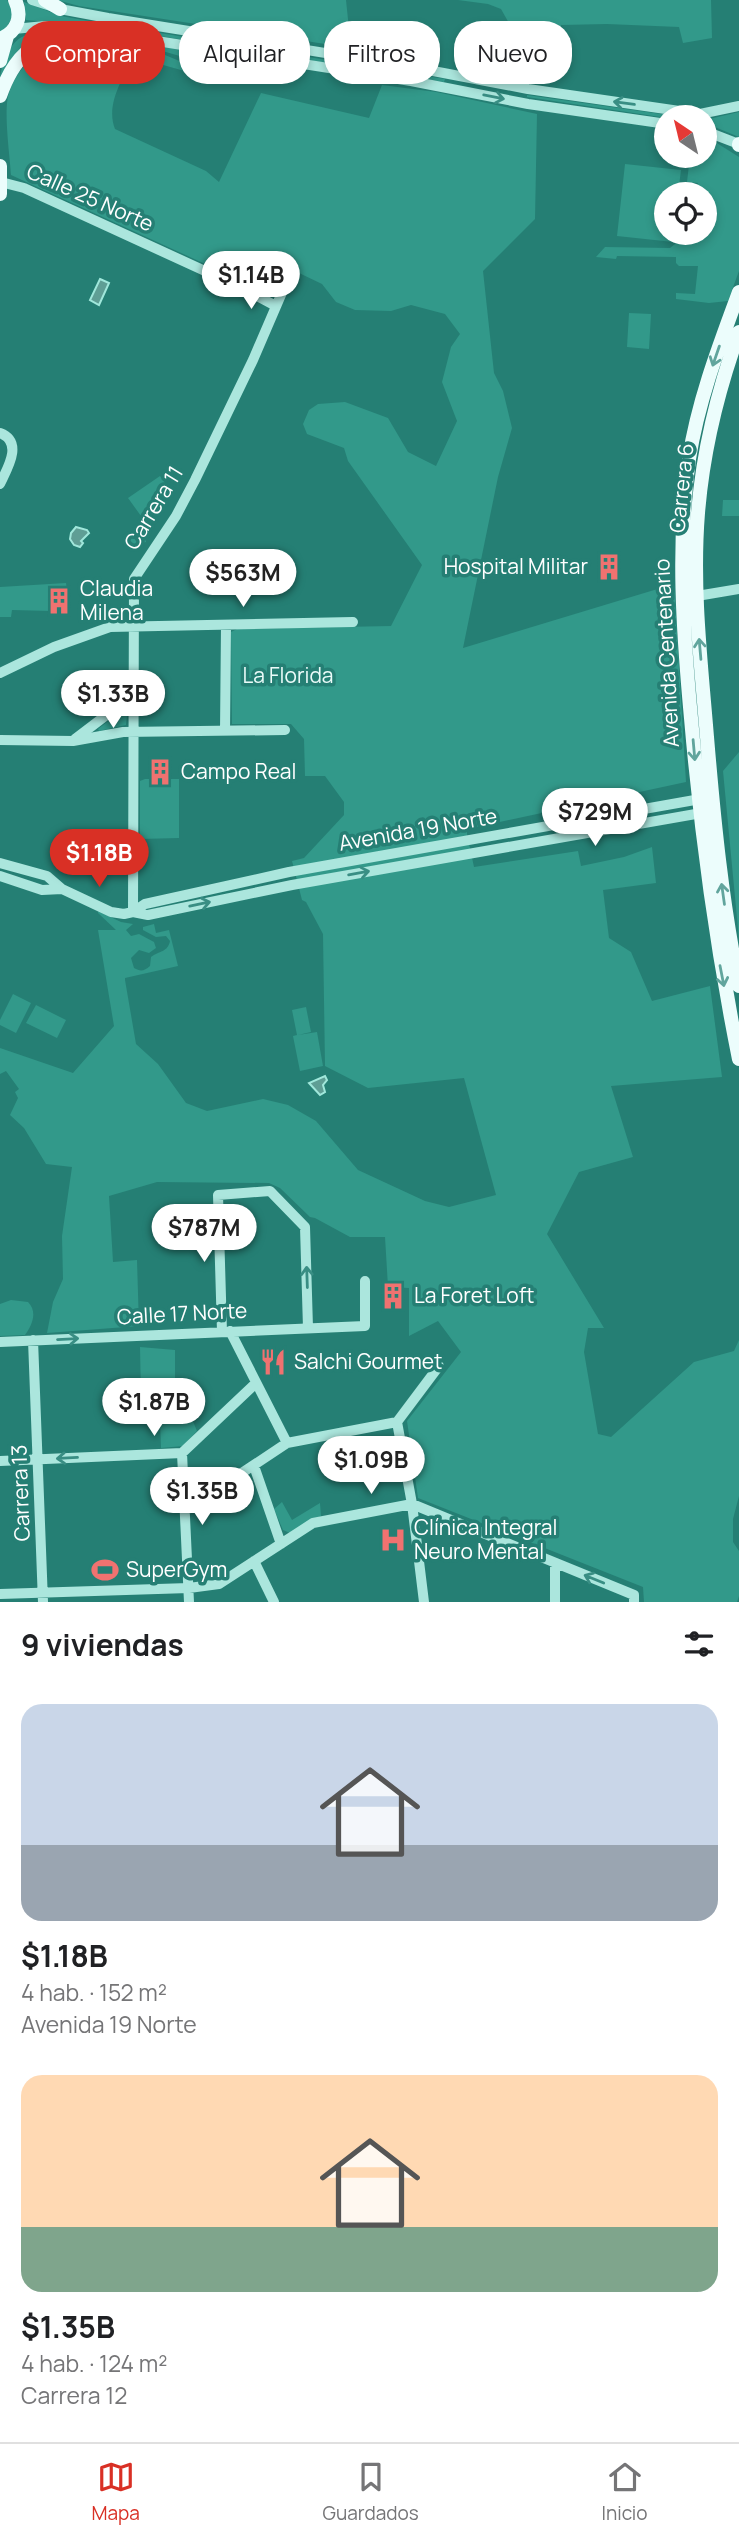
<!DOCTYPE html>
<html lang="es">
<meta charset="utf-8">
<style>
:root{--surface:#fff;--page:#f2f2f2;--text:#202124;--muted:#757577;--line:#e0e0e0;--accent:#d93025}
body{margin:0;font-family:Manrope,sans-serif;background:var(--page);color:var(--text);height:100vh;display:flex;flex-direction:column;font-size:26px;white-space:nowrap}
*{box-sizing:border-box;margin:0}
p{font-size:23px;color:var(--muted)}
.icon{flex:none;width:38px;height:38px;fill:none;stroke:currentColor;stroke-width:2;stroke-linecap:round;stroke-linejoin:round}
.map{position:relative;height:1602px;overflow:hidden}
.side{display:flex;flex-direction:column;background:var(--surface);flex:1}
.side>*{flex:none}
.top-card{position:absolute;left:21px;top:21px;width:698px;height:63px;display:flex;gap:14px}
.needle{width:46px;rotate:325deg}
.buttons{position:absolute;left:654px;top:105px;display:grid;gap:14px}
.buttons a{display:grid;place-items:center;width:63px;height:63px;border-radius:50%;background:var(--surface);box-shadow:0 4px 10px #0003;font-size:35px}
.price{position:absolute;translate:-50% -60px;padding:0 16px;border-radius:24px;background:#fff;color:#222;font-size:23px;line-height:46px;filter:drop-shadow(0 2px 4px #0008)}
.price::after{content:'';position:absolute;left:50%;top:42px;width:21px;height:16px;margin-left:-10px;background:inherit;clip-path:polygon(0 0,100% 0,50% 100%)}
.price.active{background:var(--accent);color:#fff}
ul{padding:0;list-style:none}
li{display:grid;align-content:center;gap:14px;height:371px;padding:0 21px}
li span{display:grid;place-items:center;height:217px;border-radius:21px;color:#555}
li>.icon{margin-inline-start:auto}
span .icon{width:126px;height:126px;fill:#fffc;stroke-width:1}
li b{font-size:30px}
h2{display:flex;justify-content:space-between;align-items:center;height:84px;padding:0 21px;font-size:30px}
.pill{padding:0 24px;border-radius:28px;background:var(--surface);box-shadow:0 4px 10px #0003;font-size:24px;line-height:63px}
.pill.active{background:var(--accent);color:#fff}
.tab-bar{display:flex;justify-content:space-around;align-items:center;height:98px;border-top:2px solid var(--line);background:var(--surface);font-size:19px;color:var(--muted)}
.tab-bar a{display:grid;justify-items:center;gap:4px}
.tab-bar .active{color:var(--accent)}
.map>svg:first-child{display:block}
.green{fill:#32998a}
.water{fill:#5f9e95;stroke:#a0e7db;stroke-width:2}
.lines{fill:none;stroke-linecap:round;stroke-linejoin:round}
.minor{stroke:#abe6dd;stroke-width:10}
.major{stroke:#ecfdfc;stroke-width:14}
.oneway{stroke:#398e84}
.oneway2{stroke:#61a59d}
.labels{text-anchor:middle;stroke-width:7;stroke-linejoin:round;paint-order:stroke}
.street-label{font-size:21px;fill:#fff;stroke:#257f74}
.poi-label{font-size:21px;fill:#fff;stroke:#257f74;text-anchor:start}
.park-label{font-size:21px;fill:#ebfbf9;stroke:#257f74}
</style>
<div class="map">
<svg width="739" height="1602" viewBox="0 0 739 1602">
<rect width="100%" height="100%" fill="#257f74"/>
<path class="green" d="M0,0H7C17,14 11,23 0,34Z
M57,0H346L351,48L79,6Z
M458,0H711L712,38L683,43L679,27L607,24L561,25L562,73L516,70L541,27L518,39L501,9L488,4Z
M24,2L61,16L106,24L105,27L26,20Z
M110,25L445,79L444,82L110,28Z
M47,32C23,45 11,53 0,81C0,67 9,42 24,36C30,33 39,33 47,32Z
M90,39L134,47L135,55C124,76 105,104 115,129L206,171L219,182L261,93L369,118L382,85L436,92L537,114L535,219L483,271L494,373L503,391L512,428L498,477L463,648L674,584L686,782L467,829V834L474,867L578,851L581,866L624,857L652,847L656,883L603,890L609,938L631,952L652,1001L710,986L722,1077L611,1086L633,1157L579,1172L547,1234L604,1328H588L584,1352L598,1434L611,1437L694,1362L734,1351L739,1340V1496L733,1519V1542L739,1551V1596L737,1602H644L643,1587L418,1498L407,1421L461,1352L438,1321L409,1336V1288L388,1287L385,1237H350L315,1218L310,1217L280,1188L269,1183L157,1182L109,1196L113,1262L137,1260L139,1326L47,1333L53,1302L63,1279L62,1236L72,1167L46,1164L24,1128L10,1115L18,1098L15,1092L19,1089L6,1071L0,1074V1048L73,1073L114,1026L98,930H116L98,913V911L121,922L133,924L126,930L131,936L139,934L154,942L156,948L149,953L139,950L131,958L134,968C141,972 144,971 150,966L151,957C159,951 168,952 170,941L166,936L156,937L143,930V927L154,924L156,933L169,930L178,966L125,978V980L136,1044L158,1064L186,1103L207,1111L263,1099L288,1105L316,1121L358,1170L425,1201L449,1207L496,1195L464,1078L368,1088L325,1066L323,934L306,902L302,900L292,861L304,858L344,815V802L325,776H305L304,739L291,724H232L231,632L237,629L391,626L422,565L348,461L344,448L307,434L303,424L309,410L318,404L345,402L388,418L408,452L436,466L457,421L442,382L451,347L460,334L445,314L411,305L391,311L355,310L336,302L322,284L297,272L290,266L275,296L11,175C10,156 3,110 9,93C22,55 54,41 90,39Z
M159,44L235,59L237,64L198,57L190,59L152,48Z
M148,52C164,51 189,66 203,74L202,76L142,59L144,55Z
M527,95L682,117L667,118L527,97Z
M739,112V137L705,123V120Z
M705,139L712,140L739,157V271L728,301L709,303L676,299V293L695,294L698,266H679L676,263V257L617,256L616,259L596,257L605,247L670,248L675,244L679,233H705V194H697L698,183L687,182L690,156H705Z
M625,164L681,170L678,194H667V233H674L673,242L617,236Z
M629,313L651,314L649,349L627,347Z
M160,476L173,493L141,516L128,498Z
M723,500H739V516H722Z
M143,531L146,542L126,548L123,537Z
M66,583L67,591L52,590L51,611L12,610L11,617H0V587Z
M128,706L126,725L99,731L98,729Z
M739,752V939L723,771Z
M145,779H179V838L140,839V781Z
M13,994L31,1003L16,1033L0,1025V1020Z
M36,1005L66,1020L57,1038L26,1023Z
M306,1007L311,1032L298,1035L317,1032L323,1066L300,1071L293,1036L297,1035L292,1010Z
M11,1300L28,1302C38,1312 32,1325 25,1335L0,1336V1304Z
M140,1347L175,1350V1378L190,1398L192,1419L197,1431L183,1446L161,1448L159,1395L141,1396Z
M282,1502L292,1520L320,1503L321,1516L290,1533L283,1530L274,1509Z"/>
<path class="water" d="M100,279L109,283L99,305L90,300Z
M76,527L87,530L89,533L81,541L83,543L80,547L74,545L70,539L71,533Z
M325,1076L327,1080L323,1085L325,1092L320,1095L309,1083Z"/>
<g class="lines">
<path class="minor" d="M32,0L60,9L108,18L412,67L528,89L700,114L739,106
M14,29L45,26L144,39L411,81L528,104L667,124
M705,131L739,144
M1,182L24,188L242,288L276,306
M0,433C24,442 7,469 0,484
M697,596L739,589
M0,673L54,647L110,627L353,622
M225,731L226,625
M75,739L134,694
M0,740L73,741L123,732L285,730
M0,863L47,876L62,889L111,912L124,914L133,912L148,915L292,885L707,812
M0,876L42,890L62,889
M133,912L134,579L176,516L195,480L253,360L293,267
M133,912L145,904L289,872L706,798
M230,1331L287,1443
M222,1332L218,1195L270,1191L305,1227L308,1328
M33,1340L43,1602
M0,1342L365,1326V1281
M397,1422L412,1504L424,1602
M397,1422L439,1366
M182,1453L189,1602
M0,1461L182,1453L255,1384
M254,1466L281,1544
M186,1510L287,1443L397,1422
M254,1561L274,1602
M0,1594L189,1588L219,1584L313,1523L412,1504L634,1595V1602
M555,1602V1563"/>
<path class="major" d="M45,0L60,9
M0,39C17,32 23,17 15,0
M0,61L7,36
M0,96C14,56 31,44 69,30
M739,144V145
M0,166V194
M739,292C719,346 698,401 689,459C677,546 683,631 691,718C701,834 716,945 739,1059
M739,332C718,390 703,451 698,513C692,588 701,663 707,737C714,821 722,903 739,986"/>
</g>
<defs><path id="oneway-shaft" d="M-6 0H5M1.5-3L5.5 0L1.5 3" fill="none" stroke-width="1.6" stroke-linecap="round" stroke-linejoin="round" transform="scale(1.75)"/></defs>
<g class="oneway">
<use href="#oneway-shaft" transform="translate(494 97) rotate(11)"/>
<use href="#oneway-shaft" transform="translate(624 103) rotate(-172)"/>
<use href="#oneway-shaft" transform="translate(359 873) rotate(-10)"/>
<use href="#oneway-shaft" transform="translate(200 904) rotate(-12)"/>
<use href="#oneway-shaft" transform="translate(307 1277) rotate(-92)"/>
<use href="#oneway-shaft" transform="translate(68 1339) rotate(-3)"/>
<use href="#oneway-shaft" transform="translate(67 1458) rotate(177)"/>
<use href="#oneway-shaft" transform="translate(594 1579) rotate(-158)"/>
</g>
<g class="oneway2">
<use href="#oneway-shaft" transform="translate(716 356) rotate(109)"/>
<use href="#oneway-shaft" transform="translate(700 649) rotate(-95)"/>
<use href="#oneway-shaft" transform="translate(694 750) rotate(85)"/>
<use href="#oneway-shaft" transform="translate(723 894) rotate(-98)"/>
<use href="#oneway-shaft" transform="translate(722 976) rotate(79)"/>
</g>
<defs>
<g id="building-bare" transform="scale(2.1)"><path d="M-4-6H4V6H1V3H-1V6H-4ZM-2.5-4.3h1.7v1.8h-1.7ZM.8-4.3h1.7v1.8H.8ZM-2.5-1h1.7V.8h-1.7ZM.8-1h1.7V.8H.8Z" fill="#f07270" stroke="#257f74" stroke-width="2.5" paint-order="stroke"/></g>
<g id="restaurant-bare" transform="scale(2.1)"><path d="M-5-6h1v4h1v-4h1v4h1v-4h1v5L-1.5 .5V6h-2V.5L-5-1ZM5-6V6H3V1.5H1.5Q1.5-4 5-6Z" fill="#f07270" stroke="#257f74" stroke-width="2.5" paint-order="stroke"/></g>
<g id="hospital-bare" transform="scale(2.1)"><path d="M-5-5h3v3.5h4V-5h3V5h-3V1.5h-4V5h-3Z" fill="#f07270" stroke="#257f74" stroke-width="2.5" paint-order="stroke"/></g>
<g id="stadium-bare" transform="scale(2.1)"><path d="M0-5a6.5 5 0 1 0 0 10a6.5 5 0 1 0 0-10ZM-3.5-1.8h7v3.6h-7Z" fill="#f07270" stroke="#257f74" stroke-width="2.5" paint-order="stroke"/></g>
</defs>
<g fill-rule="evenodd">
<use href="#building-bare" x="609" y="567"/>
<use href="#building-bare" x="59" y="601"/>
<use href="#building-bare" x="160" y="772"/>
<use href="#building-bare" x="393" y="1296"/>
<use href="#restaurant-bare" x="273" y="1362"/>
<use href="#hospital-bare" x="393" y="1540"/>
<use href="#stadium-bare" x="105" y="1570"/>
</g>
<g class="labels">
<g class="street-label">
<text transform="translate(90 198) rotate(24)" y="7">Calle 25 Norte</text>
<text transform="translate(682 488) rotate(-84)" y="7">Carrera 6</text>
<text transform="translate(154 508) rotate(-59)" y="7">Carrera 11</text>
<text transform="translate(667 653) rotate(-93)" y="7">Avenida Centenario</text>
<text transform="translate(418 830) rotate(-10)" y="7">Avenida 19 Norte</text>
<text transform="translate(182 1314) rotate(-3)" y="7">Calle 17 Norte</text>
<text transform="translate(21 1493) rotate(-92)" y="7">Carrera 13</text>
</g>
<g class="poi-label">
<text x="588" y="574" text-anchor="end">Hospital Militar</text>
<text x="80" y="596">Claudia<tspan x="80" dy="24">Milena</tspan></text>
<text x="181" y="779">Campo Real</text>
<text x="414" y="1303">La Foret Loft</text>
<text x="294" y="1369">Salchi Gourmet</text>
<text x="414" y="1535">Clínica Integral<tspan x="414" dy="24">Neuro Mental</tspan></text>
<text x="126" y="1577">SuperGym</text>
</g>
<g class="park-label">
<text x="288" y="683">La Florida</text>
</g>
</g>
</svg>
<div class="buttons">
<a><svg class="needle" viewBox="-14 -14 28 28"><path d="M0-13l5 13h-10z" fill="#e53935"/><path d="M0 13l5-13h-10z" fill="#757577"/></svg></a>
<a><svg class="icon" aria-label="locate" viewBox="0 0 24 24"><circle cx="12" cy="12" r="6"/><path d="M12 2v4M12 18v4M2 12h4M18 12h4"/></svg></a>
</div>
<b class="price" style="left:251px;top:311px">$1.14B</b>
<b class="price" style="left:243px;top:609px">$563M</b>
<b class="price" style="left:113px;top:730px">$1.33B</b>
<b class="price" style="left:595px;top:848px">$729M</b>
<b class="price active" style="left:99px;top:889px">$1.18B</b>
<b class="price" style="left:204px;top:1264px">$787M</b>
<b class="price" style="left:154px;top:1438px">$1.87B</b>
<b class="price" style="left:371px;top:1496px">$1.09B</b>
<b class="price" style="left:202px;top:1527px">$1.35B</b>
<div class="top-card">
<a class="pill active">Comprar</a>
<a class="pill">Alquilar</a>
<a class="pill">Filtros</a>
<a class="pill">Nuevo</a>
</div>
</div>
<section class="side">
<h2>9 viviendas<svg class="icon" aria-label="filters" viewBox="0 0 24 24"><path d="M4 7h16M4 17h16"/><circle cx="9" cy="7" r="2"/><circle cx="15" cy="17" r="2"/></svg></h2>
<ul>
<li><span style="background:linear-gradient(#c9d6e8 65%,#9aa5b1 0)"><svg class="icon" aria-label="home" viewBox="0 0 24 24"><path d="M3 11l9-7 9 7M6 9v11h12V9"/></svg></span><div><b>$1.18B</b><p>4 hab. · 152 m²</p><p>Avenida 19 Norte</p></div></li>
<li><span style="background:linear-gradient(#ffd9b3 70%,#7fa58c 0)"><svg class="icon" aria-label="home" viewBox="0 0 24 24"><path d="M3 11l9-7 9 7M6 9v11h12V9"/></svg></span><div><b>$1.35B</b><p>4 hab. · 124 m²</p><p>Carrera 12</p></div></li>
</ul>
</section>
<nav class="tab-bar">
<a class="active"><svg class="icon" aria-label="map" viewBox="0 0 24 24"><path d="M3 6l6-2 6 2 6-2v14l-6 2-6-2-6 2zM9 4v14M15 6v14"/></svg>Mapa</a>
<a><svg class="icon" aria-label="saved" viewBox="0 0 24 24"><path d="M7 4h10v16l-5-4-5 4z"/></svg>Guardados</a>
<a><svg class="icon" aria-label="home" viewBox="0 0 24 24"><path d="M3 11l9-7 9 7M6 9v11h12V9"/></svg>Inicio</a>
</nav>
